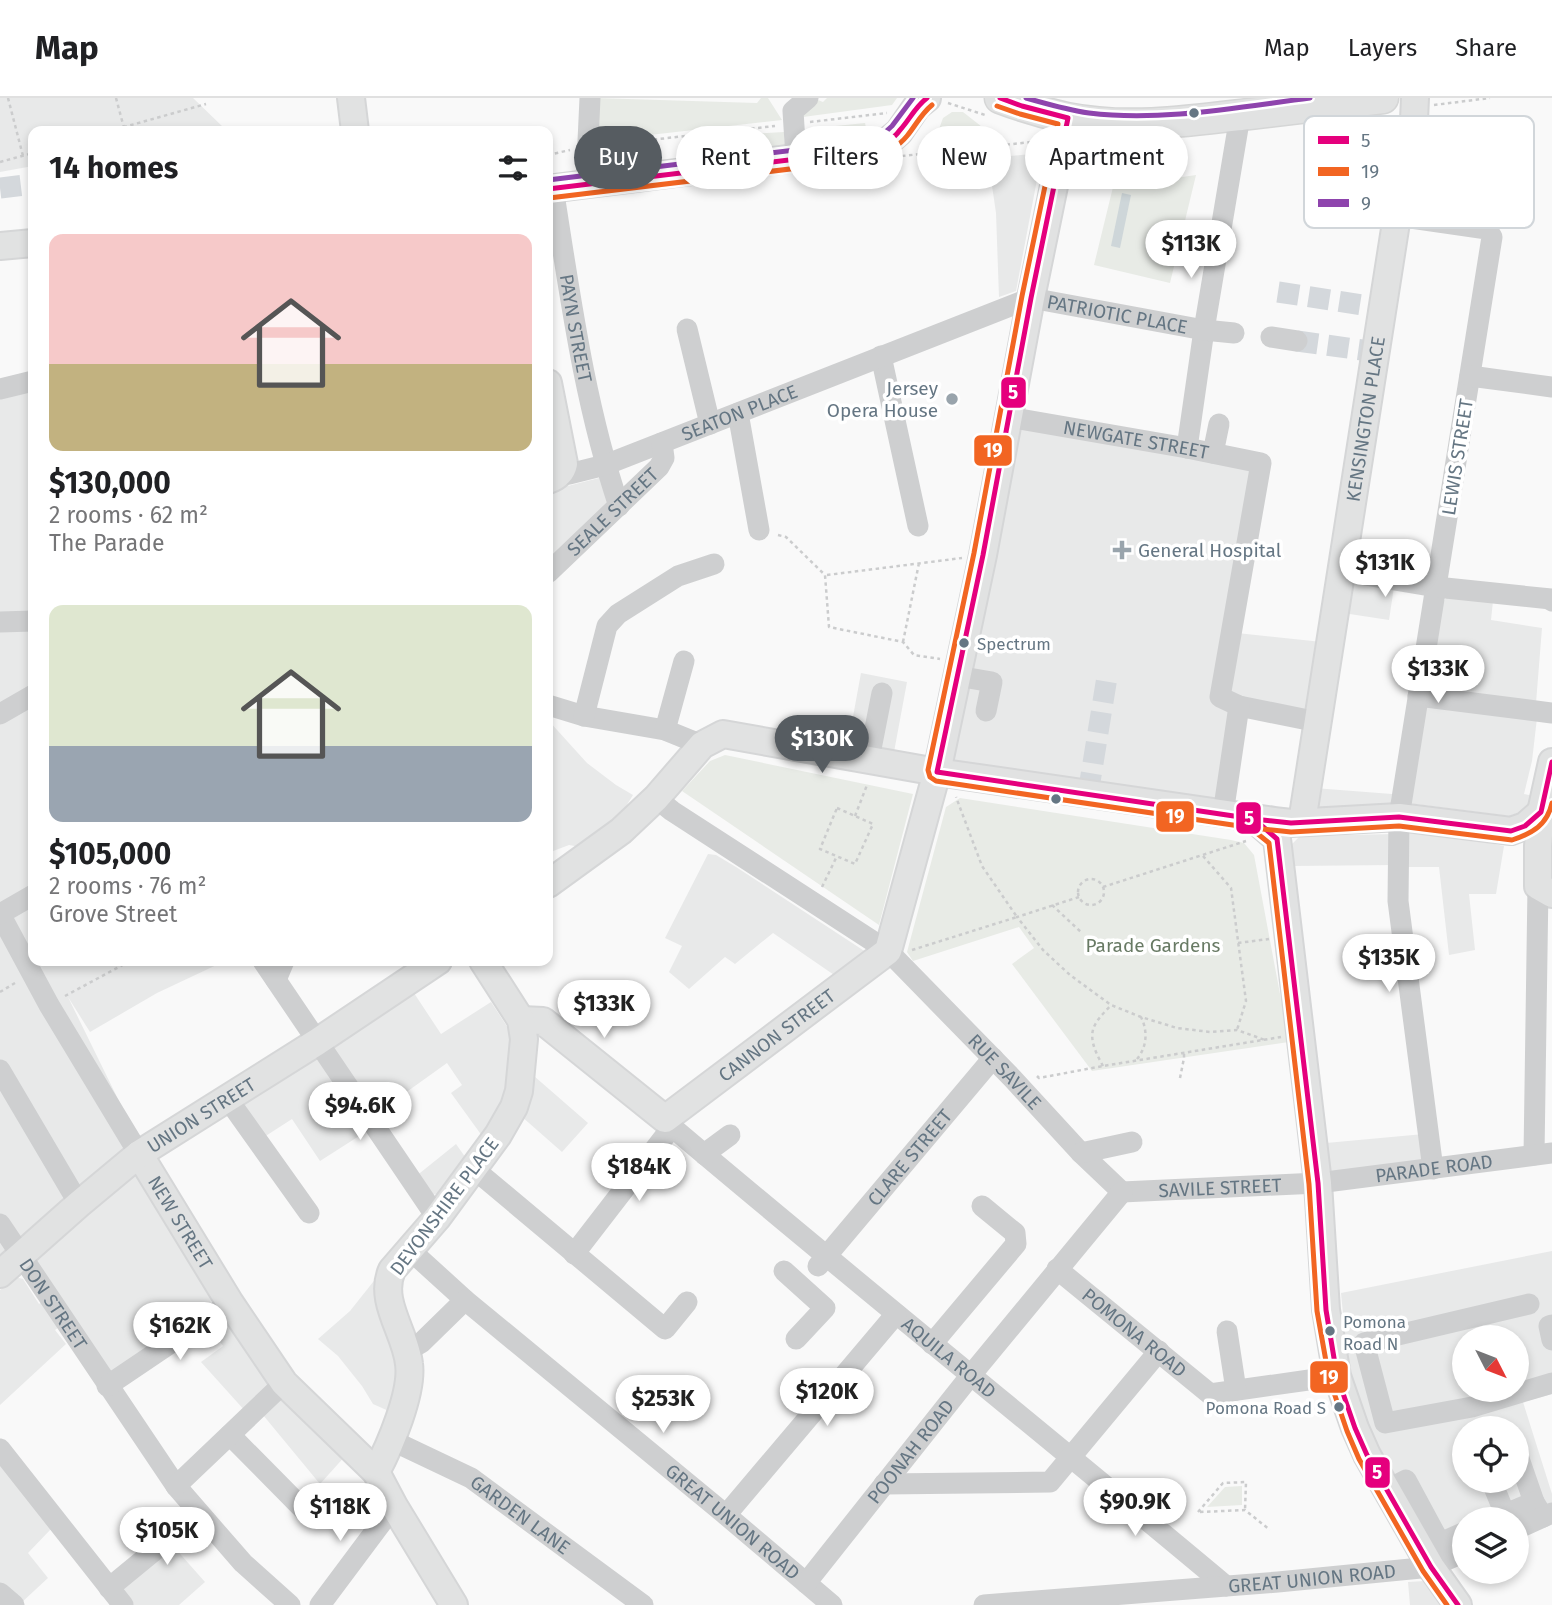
<!DOCTYPE html>
<meta charset="utf-8">
<style>
:root{--surface:#fff;--page:#f2f2f2;--text:#202124;--muted:#757577;--line:#e0e0e0;--accent:#565c61}
body{margin:0;font-family:"Fira Sans",sans-serif;background:var(--page);color:var(--text);height:100vh;display:flex;flex-direction:column;font-size:26px;white-space:nowrap}
*{box-sizing:border-box;margin:0}
p{font-size:23px;color:var(--muted)}
.icon{flex:none;width:38px;height:38px;fill:none;stroke:currentColor;stroke-width:2;stroke-linecap:round;stroke-linejoin:round}
.map{position:relative;flex:1;overflow:hidden}
.sheet{position:absolute;left:28px;top:28px;width:525px;height:840px;display:flex;flex-direction:column;background:var(--surface);border-radius:14px;box-shadow:0 4px 10px #0003}
.sheet>*{flex:none}
.top-card{position:absolute;left:574px;top:28px;width:665px;height:63px;display:flex;gap:14px}
.needle{width:46px;rotate:132deg}
.fabs{position:absolute;left:1452px;top:1227px;display:grid;gap:14px}
.fabs a{display:grid;place-items:center;width:77px;height:77px;border-radius:50%;background:var(--surface);box-shadow:0 4px 10px #0003;font-size:35px}
.price{position:absolute;translate:-50% -60px;padding:0 16px;border-radius:24px;background:#fff;color:#222;font-size:23px;line-height:46px;filter:drop-shadow(0 2px 4px #0008)}
.price::after{content:'';position:absolute;left:50%;top:42px;width:21px;height:16px;margin-left:-10px;background:inherit;clip-path:polygon(0 0,100% 0,50% 100%)}
.price.on{background:var(--accent);color:#fff}
ul{padding:0;list-style:none}
li{display:grid;align-content:center;gap:14px;height:371px;padding:0 21px}
li span{display:grid;place-items:center;height:217px;border-radius:14px;color:#555}
li>.icon{margin-inline-start:auto}
span .icon{width:126px;height:126px;fill:#fffc;stroke-width:1}
li b{font-size:30px}
h2{display:flex;justify-content:space-between;align-items:center;height:84px;padding:0 21px;font-size:30px}
.chip{padding:0 24px;border-radius:32px;background:var(--surface);box-shadow:0 4px 10px #0003;font-size:24px;line-height:63px}
.chip.on{background:var(--accent);color:#fff}
header{display:flex;align-items:center;gap:42px;box-sizing:border-box;height:98px;padding:0 35px;background:var(--surface);border-bottom:2px solid var(--line)}
header strong{font-size:33px}
nav{display:flex;gap:38px;margin-inline-start:auto;font-size:24px}
.map>svg:first-child{display:block}
.built{fill:#e8e9e9;fill-rule:evenodd}
.green{fill:#e8ebe6}
.water{fill:#ced6d9}
.lines{fill:none;stroke-linecap:round;stroke-linejoin:round}
.minor-tunnel{stroke:#d4d8dc;stroke-width:21;stroke-dasharray:21 10;stroke-linecap:butt}
.major-casing{stroke:#d5d6d7;stroke-width:30}
.highway-casing{stroke:#d5d6d6;stroke-width:33}
.path{stroke:#cbcccd;stroke-width:2.5;stroke-dasharray:3.5 3.5;stroke-linecap:butt}
.minor{stroke:#cecfd0;stroke-width:21}
.major{stroke:#e1e2e2;stroke-width:26}
.highway{stroke:#e1e2e2;stroke-width:30}
.bus-1-casing{stroke:#fff;stroke-width:10}
.bus-2-casing{stroke:#fff;stroke-width:10}
.bus-3-casing{stroke:#fff;stroke-width:10}
.bus-1{stroke:#e5007d;stroke-width:5}
.bus-2{stroke:#f26522;stroke-width:5}
.bus-3{stroke:#8e44ad;stroke-width:5}
.bus-dot{fill:#657683;stroke:#fff;stroke-width:2.5}
.poi-dot{fill:#99a4ac;stroke:#fff;stroke-width:2.5}
.labels{text-anchor:middle;stroke-width:7;stroke-linejoin:round;paint-order:stroke}
.bus-label{font-size:17px;fill:#657683;stroke:#fff;text-anchor:start}
.street-label{font-size:19px;fill:#657683;stroke:#fff}
.poi-label{font-size:19px;fill:#657683;stroke:#fff;text-anchor:end}
.park-label{font-size:19px;fill:#687a64;stroke:#fff}
.key{fill:#fff;stroke:#d1d6da;stroke-width:2}
.key-label{font-size:19px;fill:#657683}
.line-badge{stroke:#fff;stroke-width:2.5}
.badge-label{font-size:19px;text-anchor:middle;font-weight:bold;fill:#fff}
</style>
<header>
<strong>Map</strong>
<nav><a>Map</a><a>Layers</a><a>Share</a></nav>
</header>
<div class="map">
<svg width="1552" height="1507" viewBox="0 0 1552 1507">
<rect width="100%" height="100%" fill="#f9f9f9"/>
<path class="built" d="M0,0H193L223,29L203,33H33V68L0,74Z
M1042,55L1016,193L999,199L996,115L988,60Z
M33,291V863H225L157,895L90,934L68,899L142,1050L0,1172V299Z
M1017,329L1260,369L1237,535L1322,544L1308,623L1242,620L1228,708L952,665Z
M603,379L611,407L548,465V393Z
M1354,481L1394,489L1389,522L1343,515L1347,486Z
M1448,498L1493,503L1491,522L1542,530L1536,605L1426,593L1440,507Z
M861,575L907,584L894,654L848,646Z
M1425,607L1537,620L1532,663L1524,696L1534,698L1530,706L1520,714L1509,718L1407,705Z
M548,622L587,665L616,687L633,697L615,726L580,749L569,747L548,755Z
M1314,690L1392,696L1391,709L1312,712Z
M1405,732L1465,740L1504,748L1496,796H1469L1475,852L1449,857L1439,769H1401Z
M1395,736L1394,767L1292,768L1290,748L1300,738Z
M708,756L716,757L736,769L872,858L840,881L773,835L735,866L725,859L689,891L669,874L682,848L665,840Z
M412,892L441,936L491,904L510,933L511,972L508,993L485,1042L451,995L462,987L447,965L373,1018L332,957L335,945Z
M315,956L367,1033L320,1063L292,1021L261,1041L236,1005Z
M534,978L588,1025L562,1054L521,1018L531,995Z
M1424,1036L1427,1066L1329,1079L1326,1045Z
M456,1046L468,1063L438,1096L429,1097L415,1079Z
M130,1076L142,1077L162,1111L158,1115L211,1201L210,1208L111,1278L33,1162Z
M1552,1153V1296L1523,1304L1552,1396V1408L1517,1421H1465V1449L1437,1456L1373,1341L1368,1328L1348,1267L1341,1195ZM1465,1239H1517V1292H1465ZM1465,1330H1517V1382H1465Z
M15,1179L23,1181L39,1206L42,1204L59,1229L55,1232L66,1246L0,1307V1192Z
M377,1179L374,1195L386,1225L400,1285L391,1314L373,1306L362,1288L338,1258L318,1241L350,1213Z
M217,1222L224,1232L229,1229L235,1238L239,1236L274,1286L246,1314L201,1264L223,1248L208,1228Z
M281,1301L347,1356L320,1386L263,1317Z
M0,1365L51,1431L28,1455L48,1480L21,1505L0,1488Z
M174,1449L205,1484L179,1507H130L119,1494Z
M1425,1483L1445,1507H1410L1408,1484Z"/>
<path class="green" d="M595,0L757,5L761,0H768L782,22L588,44Z
M813,0L823,4L827,0H897L892,7L803,19Z
M952,14H963L986,32L996,35L997,39L993,41C972,43 950,53 939,31L943,20Z
M865,25L869,44L812,49L806,31Z
M784,34L785,47L783,52L748,58L747,36Z
M1196,77L1170,185L1094,167L1113,89Z
M725,657L913,696L879,827L682,693L710,663Z
M960,700L1231,742L1244,745L1254,757L1289,944L1092,973L1012,866L1034,850L1019,829L913,863L907,854L946,709Z
M1242,1388V1407L1207,1409L1225,1389Z"/>
<path class="water" d="M1122,95L1131,97L1120,150L1111,148Z"/>
<g class="lines">
<path class="minor-tunnel" d="M0,90L33,86
M1278,194L1369,208
M1297,243L1362,252
M1088,696L1107,579"/>
<g class="major-casing">
<g id="major">
<path d="M351,0L355,33"/>
<path d="M548,91L796,60L871,52L886,45L899,34L917,8L927,0"/>
<path d="M0,148L33,145"/>
<path d="M548,285L564,366C562,375 557,379 548,382"/>
<path d="M1552,664L1541,714L1538,748V788L1552,796"/>
<path d="M1254,721L1277,741L1318,1085L1326,1212L1337,1278L1355,1330L1367,1357L1431,1469L1458,1507"/>
<path id="s15" d="M1302,724L1397,118L1414,22L1415,0"/>
<path d="M548,786L621,733L656,700L702,647L723,636L937,674L1275,723L1291,725L1399,719L1511,733L1525,728L1541,714"/>
<path id="s16" d="M521,922L543,923L665,1021L888,853L937,674L983,457L1031,200L1068,20"/>
<path id="s17" d="M139,1056L230,1205L284,1285L376,1374L394,1408L454,1507"/>
<path id="s18" d="M0,1176L79,1106L139,1056L317,944L438,863"/>
<path d="M376,1374C390,1348 413,1294 409,1266C406,1235 378,1203 392,1172L437,1120L498,1037L514,1009L519,993L524,941L521,922L483,863"/>
</g>
</g>
<g class="highway-casing">
<path id="highway" d="M1000,0C1021,8 1044,15 1067,20C1127,32 1190,23 1249,16C1294,11 1339,5 1383,0"/>
</g>
<path class="path" d="M8,0L23,58
M116,0L124,30
M948,5L985,17
M1434,7L1490,0
M810,24L887,15
M110,33L206,6
M605,47L775,28
M548,57L570,52
M902,58L1041,43
M0,64L33,55
M778,437L786,439L825,477L829,529L903,544L914,557L940,561
M827,477L962,460
M903,544L919,465
M837,710L873,726L855,766L820,751Z
M855,718L867,687
M1203,758L1231,790L1246,903L1237,932
M1078 794a13 13 0 1 1 26 0a13 13 0 1 1-26 0Z
M822,789L837,758
M1103,789L1246,743
M1079,799L1017,819L1043,852L1070,877L1111,907L1141,919L1177,930L1210,934L1237,932L1265,942
M1052,807L1082,835
M1238,845L1269,841
M912,852L1017,819L982,768L956,699
M0,894L15,885
M65,898L130,863
M1137,961C1147,949 1148,933 1141,919
M1103,968C1096,955 1087,939 1096,925C1100,918 1106,913 1111,907
M1037,978L1039,980L1103,968L1281,939
M1180,980L1184,960V955
M1198,1414L1223,1385L1246,1384L1245,1412
M1200,1414L1245,1412L1270,1432"/>
<g class="minor">
<path d="M796,60L793,13L808,0"/>
<path d="M586,86L590,0"/>
<path id="s1" d="M553,90C570,196 584,305 619,408"/>
<path d="M1397,118L1487,131L1492,139L1399,719L1398,803L1433,1071"/>
<path d="M687,231L710,326"/>
<path d="M1271,239L1297,243"/>
<path d="M881,258L918,428"/>
<path d="M1470,278L1552,289"/>
<path d="M0,291L33,283"/>
<path d="M738,315L759,432"/>
<path id="s2" d="M1008,319L1187,350L1261,365L1220,599L1239,608L1318,624"/>
<path d="M1187,350L1204,232L1238,30V18"/>
<path d="M1213,355L1219,326"/>
<path id="s3" d="M562,373L569,376L605,367L1031,200L1204,232L1234,235"/>
<path d="M1341,473L1436,489L1551,501L1552,503"/>
<path id="s4" d="M548,475L659,369L664,360L662,345"/>
<path d="M0,524L33,523"/>
<path d="M957,578L992,584L986,613"/>
<path d="M1418,598L1552,615"/>
<path d="M548,607L584,618L665,632L702,647"/>
<path d="M0,616L33,597"/>
<path d="M584,618L607,528L618,516L678,478L714,466"/>
<path d="M665,632L684,563"/>
<path d="M869,661L882,595"/>
<path id="s5" d="M656,700L672,713L888,853L1013,981L1081,1055L1122,1094"/>
<path d="M1223,716L1239,608"/>
<path d="M0,816L49,907L139,1056"/>
<path d="M0,816L33,797"/>
<path d="M263,863L437,1120"/>
<path d="M276,882L284,863"/>
<path d="M0,972L79,1106"/>
<path d="M227,1000L309,1115"/>
<path id="s6" d="M665,1021L672,1029C855,1184 1042,1334 1226,1488"/>
<path d="M1081,1055L1132,1044"/>
<path d="M705,1057L711,1051L730,1037"/>
<path d="M1534,1057L1538,788"/>
<path d="M474,1071L665,1231L687,1204"/>
<path id="s7" d="M1122,1094L1318,1085L1552,1055"/>
<path id="s8" d="M0,1126L176,1388L243,1465L290,1507"/>
<path id="s9" d="M410,1152L465,1202L726,1417L832,1507"/>
<path d="M574,1156L672,1029"/>
<path id="s10" d="M818,1168L993,960"/>
<path id="s11" d="M1057,1171L1210,1296L1337,1278"/>
<path d="M784,1173L825,1210L796,1241"/>
<path d="M1529,1206L1364,1245L1385,1325L1472,1309L1552,1285"/>
<path d="M1552,1227L1549,1228L1552,1242"/>
<path d="M1227,1233L1236,1292"/>
<path d="M932,1246L1016,1146L1015,1135L982,1108"/>
<path d="M407,1253L421,1245L465,1202"/>
<path d="M107,1288L230,1205"/>
<path d="M230,1337L310,1418"/>
<path id="s12" d="M391,1342L471,1380L643,1507"/>
<path d="M0,1351L123,1507"/>
<path d="M1517,1355L1534,1404"/>
<path d="M1491,1382L1505,1416"/>
<path d="M884,1386L1050,1384L1159,1253"/>
<path d="M176,1388L284,1285"/>
<path d="M1387,1392L1406,1382L1440,1445L1465,1434"/>
<path d="M726,1417L896,1216"/>
<path d="M1494,1421L1534,1404L1543,1419"/>
<path d="M1517,1431L1552,1415"/>
<path id="s13" d="M806,1485L971,1277L1122,1094"/>
<path d="M109,1490L199,1416"/>
<path d="M0,1495L14,1507"/>
<path d="M320,1507L394,1408"/>
<path id="s14" d="M984,1507L1278,1484L1431,1469L1465,1454"/>
</g>
<use href="#major" class="major"/>
<use href="#highway" class="highway"/>
<g class="bus-1-casing">
<path id="bus-1" d="M1000,0L1022,8L1068,20L1031,200L983,457L937,674L1254,721L1291,725L1399,719L1511,733L1525,728L1541,714L1552,664
M548,91L871,52C882,47 893,42 900,32C910,21 915,9 927,0
M1254,721L1277,741L1318,1085L1326,1212L1337,1278L1355,1330L1367,1357L1431,1469L1458,1507"/>
</g>
<g class="bus-2-casing">
<path id="bus-2" d="M997,8L1020,16L1058,26L1022,198L974,455L928,672L930,679L936,683L1253,730L1291,734L1399,728L1512,742C1533,735 1547,727 1552,705
M549,100L873,61C886,55 898,49 907,38C916,27 921,16 932,7
M1248,728L1269,745L1309,1086L1317,1213L1329,1280L1347,1333L1359,1361L1423,1473L1447,1507"/>
</g>
<g class="bus-3-casing">
<path id="bus-3" d="M1026,0C1047,6 1068,12 1089,15C1161,24 1239,9 1310,0
M548,82L869,43L881,38L892,28L913,0"/>
</g>
<use href="#bus-1" class="bus-1"/>
<use href="#bus-2" class="bus-2"/>
<use href="#bus-3" class="bus-3"/>
</g>
<g class="bus-dot">
<circle cx="1194" cy="15" r="6"/>
<circle cx="964" cy="545" r="6"/>
<circle cx="1056" cy="701" r="6"/>
<circle cx="1330" cy="1233" r="6"/>
<circle cx="1339" cy="1309" r="6"/>
</g>
<g class="poi-dot">
<circle cx="952" cy="301" r="7"/>
<path d="M1118.5 441.5h7v7h7v7h-7v7h-7v-7h-7v-7h7z"/>
</g>
<g class="labels">
<g class="bus-label">
<text x="977" y="552">Spectrum</text>
<text x="1343" y="1230">Pomona<tspan x="1343" dy="22">Road N</tspan></text>
<text x="1326" y="1316" text-anchor="end">Pomona Road S</text>
</g>
<g class="street-label">
<text dy="7" stroke="none"><textPath href="#s3" startOffset="590">PATRIOTIC PLACE</textPath></text>
<text dy="7" stroke="none"><textPath href="#s1" startOffset="142">PAYN STREET</textPath></text>
<text dy="7" stroke="none"><textPath href="#s3" startOffset="189">SEATON PLACE</textPath></text>
<text dy="7" stroke="none"><textPath href="#s15" startOffset="408">KENSINGTON PLACE</textPath></text>
<text dy="7" stroke="none"><textPath href="#s2" startOffset="130">NEWGATE STREET</textPath></text>
<text transform="translate(1457 359) rotate(-81)" y="7">LEWIS STREET</text>
<text dy="7" stroke="none"><textPath href="#s4" startOffset="89">SEALE STREET</textPath></text>
<text dy="7" stroke="none"><textPath href="#s16" startOffset="318">CANNON STREET</textPath></text>
<text dy="7" stroke="none"><textPath href="#s5" startOffset="446">RUE SAVILE</textPath></text>
<text dy="7" stroke="none"><textPath href="#s18" startOffset="257">UNION STREET</textPath></text>
<text dy="7" stroke="none"><textPath href="#s10" startOffset="142">CLARE STREET</textPath></text>
<text dy="7" stroke="none"><textPath href="#s7" startOffset="313">PARADE ROAD</textPath></text>
<text dy="7" stroke="none"><textPath href="#s7" startOffset="98">SAVILE STREET</textPath></text>
<text transform="translate(444 1108) rotate(-53)" y="7">DEVONSHIRE PLACE</text>
<text dy="7" stroke="none"><textPath href="#s17" startOffset="80">NEW STREET</textPath></text>
<text dy="7" stroke="none"><textPath href="#s8" startOffset="96">DON STREET</textPath></text>
<text dy="7" stroke="none"><textPath href="#s11" startOffset="100">POMONA ROAD</textPath></text>
<text dy="7" stroke="none"><textPath href="#s6" startOffset="371">AQUILA ROAD</textPath></text>
<text dy="7" stroke="none"><textPath href="#s13" startOffset="168">POONAH ROAD</textPath></text>
<text dy="7" stroke="none"><textPath href="#s12" startOffset="150">GARDEN LANE</textPath></text>
<text dy="7" stroke="none"><textPath href="#s9" startOffset="422">GREAT UNION ROAD</textPath></text>
<text dy="7" stroke="none"><textPath href="#s14" startOffset="329">GREAT UNION ROAD</textPath></text>
</g>
<g class="poi-label">
<text x="938" y="297">Jersey<tspan x="938" dy="22">Opera House</tspan></text>
<text x="1138" y="459" text-anchor="start">General Hospital</text>
</g>
<g class="park-label">
<text x="1153" y="854">Parade Gardens</text>
</g>
</g>
<rect x="1304" y="18" width="230" height="112" rx="10" class="key"/>
<rect x="1318" y="38" width="31" height="8" fill="#e5007d"/>
<rect x="1318" y="69" width="31" height="9" fill="#f26522"/>
<rect x="1318" y="101" width="31" height="8" fill="#8e44ad"/>
<g class="key-label">
<text x="1361" y="49">5</text>
<text x="1361" y="80">19</text>
<text x="1361" y="112">9</text>
</g>
<g class="line-badge">
<rect x="1000" y="278" width="27" height="33" rx="7" fill="#e5007d"/>
<rect x="973" y="336" width="40" height="33" rx="7" fill="#f26522"/>
<rect x="1155" y="702" width="40" height="33" rx="7" fill="#f26522"/>
<rect x="1235" y="703" width="27" height="34" rx="7" fill="#e5007d"/>
<rect x="1309" y="1262" width="40" height="34" rx="7" fill="#f26522"/>
<rect x="1364" y="1358" width="27" height="33" rx="7" fill="#e5007d"/>
</g>
<g class="badge-label">
<text x="1013" y="301">5</text>
<text x="993" y="359">19</text>
<text x="1175" y="725">19</text>
<text x="1249" y="727">5</text>
<text x="1329" y="1286">19</text>
<text x="1377" y="1381">5</text>
</g>
</svg>
<div class="fabs">
<a><svg class="needle" viewBox="-14 -14 28 28"><path d="M0-13l5 13h-10z" fill="#e53935"/><path d="M0 13l5-13h-10z" fill="#757577"/></svg></a>
<a><svg class="icon" aria-label="locate" viewBox="0 0 24 24"><circle cx="12" cy="12" r="6"/><path d="M12 2v4M12 18v4M2 12h4M18 12h4"/></svg></a>
<a><svg class="icon" aria-label="layers" viewBox="0 0 24 24"><path d="M12 4l9 5-9 5-9-5zM3 14l9 5 9-5"/></svg></a>
</div>
<b class="price" style="left:1191px;top:182px">$113K</b>
<b class="price" style="left:1385px;top:501px">$131K</b>
<b class="price" style="left:1438px;top:607px">$133K</b>
<b class="price on" style="left:822px;top:677px">$130K</b>
<b class="price" style="left:1389px;top:896px">$135K</b>
<b class="price" style="left:604px;top:942px">$133K</b>
<b class="price" style="left:360px;top:1044px">$94.6K</b>
<b class="price" style="left:639px;top:1105px">$184K</b>
<b class="price" style="left:180px;top:1264px">$162K</b>
<b class="price" style="left:827px;top:1330px">$120K</b>
<b class="price" style="left:663px;top:1337px">$253K</b>
<b class="price" style="left:1135px;top:1440px">$90.9K</b>
<b class="price" style="left:340px;top:1445px">$118K</b>
<b class="price" style="left:167px;top:1469px">$105K</b>
<div class="top-card">
<a class="chip on">Buy</a>
<a class="chip">Rent</a>
<a class="chip">Filters</a>
<a class="chip">New</a>
<a class="chip">Apartment</a>
</div>
<section class="sheet">
<h2>14 homes<svg class="icon" aria-label="filters" viewBox="0 0 24 24"><path d="M4 7h16M4 17h16"/><circle cx="9" cy="7" r="2"/><circle cx="15" cy="17" r="2"/></svg></h2>
<ul>
<li><span style="background:linear-gradient(#f6c9c9 60%,#c2b280 0)"><svg class="icon" aria-label="home" viewBox="0 0 24 24"><path d="M3 11l9-7 9 7M6 9v11h12V9"/></svg></span><div><b>$130,000</b><p>2 rooms · 62 m²</p><p>The Parade</p></div></li>
<li><span style="background:linear-gradient(#dfe7d0 65%,#9aa5b1 0)"><svg class="icon" aria-label="home" viewBox="0 0 24 24"><path d="M3 11l9-7 9 7M6 9v11h12V9"/></svg></span><div><b>$105,000</b><p>2 rooms · 76 m²</p><p>Grove Street</p></div></li>
</ul>
</section>
</div>
